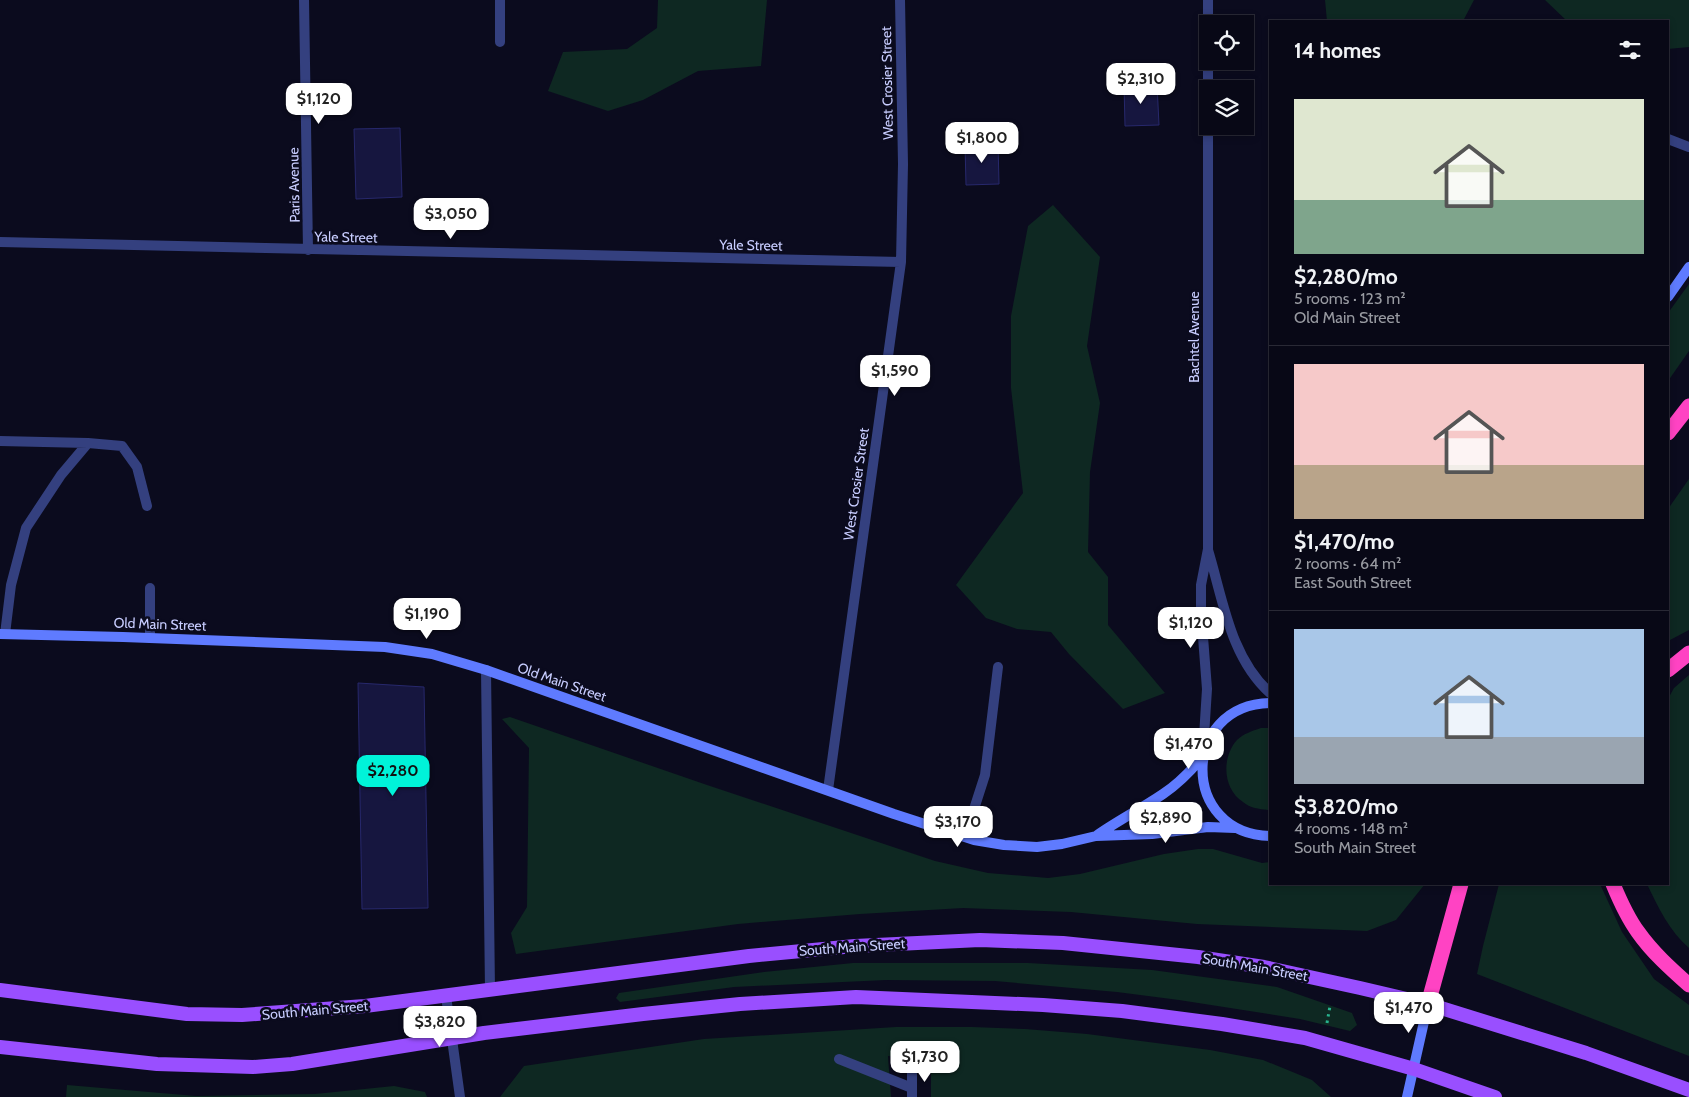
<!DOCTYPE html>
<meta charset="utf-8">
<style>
:root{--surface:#080816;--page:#11111f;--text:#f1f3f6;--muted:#989aa1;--line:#292935;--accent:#00f3d9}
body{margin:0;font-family:Cabin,sans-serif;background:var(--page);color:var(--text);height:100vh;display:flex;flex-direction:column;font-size:19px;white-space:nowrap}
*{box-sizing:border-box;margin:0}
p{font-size:16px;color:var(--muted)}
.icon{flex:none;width:28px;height:28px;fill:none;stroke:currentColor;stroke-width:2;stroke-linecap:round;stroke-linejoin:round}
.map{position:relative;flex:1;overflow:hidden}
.drawer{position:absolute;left:1269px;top:20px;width:400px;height:865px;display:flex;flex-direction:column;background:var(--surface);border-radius:0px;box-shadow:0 2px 8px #0003,0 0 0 1px var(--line)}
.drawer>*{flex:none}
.controls{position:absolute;left:1199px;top:15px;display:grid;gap:10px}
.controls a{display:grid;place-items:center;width:55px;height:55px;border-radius:0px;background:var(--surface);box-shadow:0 2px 8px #0003,0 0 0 1px var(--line);font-size:25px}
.price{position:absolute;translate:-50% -42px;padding:0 11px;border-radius:10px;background:#fff;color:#222;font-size:16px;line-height:32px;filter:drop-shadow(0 1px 2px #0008)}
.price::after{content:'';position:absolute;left:50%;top:30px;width:15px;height:11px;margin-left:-8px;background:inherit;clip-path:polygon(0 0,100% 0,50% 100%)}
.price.selected{background:var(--accent);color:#111}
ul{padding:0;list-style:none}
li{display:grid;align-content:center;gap:10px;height:265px;padding:0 25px}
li+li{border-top:1px solid var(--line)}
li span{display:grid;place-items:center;height:155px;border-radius:0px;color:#555}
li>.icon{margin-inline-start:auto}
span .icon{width:90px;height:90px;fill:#fffc;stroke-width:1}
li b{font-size:21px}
h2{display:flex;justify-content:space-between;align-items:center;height:60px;padding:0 25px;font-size:21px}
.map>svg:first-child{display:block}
.green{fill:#0e2822}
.building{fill:#16163f;stroke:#27286c}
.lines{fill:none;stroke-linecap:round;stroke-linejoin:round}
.path{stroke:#28b38e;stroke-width:3;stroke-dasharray:2.5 4;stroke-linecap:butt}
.service{stroke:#34407f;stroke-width:10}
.minor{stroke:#34407f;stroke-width:10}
.secondary{stroke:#5f7bff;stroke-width:10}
.primary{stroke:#994fff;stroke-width:14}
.motorway{stroke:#ff43c3;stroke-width:15}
.labels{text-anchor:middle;stroke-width:5;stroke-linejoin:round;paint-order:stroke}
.street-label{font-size:14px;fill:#c8cdff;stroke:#0b0b1e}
</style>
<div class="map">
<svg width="1689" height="1097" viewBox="0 0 1689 1097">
<rect width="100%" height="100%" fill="#0b0b1e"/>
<path class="green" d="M658,0H767L761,66L698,71L643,100L608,111L548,91L563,52L627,49L657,28Z
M1325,0H1474L1463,21H1327Z
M1545,0H1689V47L1668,49V21H1567Z
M1053,205L1100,257L1087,346L1100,403L1090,472L1088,552L1108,577V625L1165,693L1123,709L1069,654L1051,632L1017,629L986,618L956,585L1023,493L1011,388V316L1028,226Z
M1689,284V351L1668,381V313Z
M1689,479V630L1670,640L1668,643V509Z
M1689,675V948C1670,932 1658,907 1647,884H1668V699L1674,688Z
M510,717L707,785L935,861L988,873L1048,878L1080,874L1164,854L1198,849H1213L1262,863L1270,862V884H1425L1396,920L1367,931L1197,924L1071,912L963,908L860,914L738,924L516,954L511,933L527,907L529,748L502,719Z
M1261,728H1270V810H1268C1259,809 1250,808 1243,802C1223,789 1221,758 1237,740C1243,734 1252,731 1261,728Z
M1499,884H1600L1622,932L1654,979L1689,1005V1056L1477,974L1483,946Z
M853,963H1028L1152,970L1277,987L1352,1013L1357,1025L1350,1031L1300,1019L1179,1000L1117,992L995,981L886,980L734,987L620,1002L616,998L619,993L764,972Z
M896,1027H972L1025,1029L1087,1034L1210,1050L1263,1060L1312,1080L1331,1097H931V1062L888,1056L891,1097H500L524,1066L704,1039Z
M67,1085L196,1096L315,1094L394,1086L425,1092L427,1097H66Z"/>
<path class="building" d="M1157,84L1159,125L1125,126L1124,85Z
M400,128L402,197L356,199L354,129Z
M998,143L999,184L966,185L965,144Z
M358,683L424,687L428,908L362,909Z"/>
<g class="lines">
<path class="path" d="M1327,1023L1330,1006"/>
<path class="service" d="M0,441L88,443L122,446L137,467L147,506
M150,588V638
M5,634L11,585L26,528L61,475L88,443
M486,670L490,990
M965,837L985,775L998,667
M839,1059L912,1088"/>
<path class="minor" d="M304,0L308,250
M500,0V42
M1208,0V24
M1208,61V89
M1668,139L1689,147
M0,242L901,262
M1208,550C1223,599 1230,657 1270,693
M1203,752L1207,689L1201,611V585L1208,549V126
M828,790L901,262L903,164L900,0
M446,996L460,1097
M912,1097V1069"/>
<path class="secondary" d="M1668,297L1689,267
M0,634L123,637L385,647L432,654L486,670L894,814L974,840L1004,845L1037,847L1062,844L1096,836L1152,834L1208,827L1235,828
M1270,703C1180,705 1180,834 1270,836
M1096,836C1117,821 1141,809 1163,794C1178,784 1191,771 1203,756
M1407,1097L1428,1004"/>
<path class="primary" d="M0,990L187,1014L242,1015L365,1006L749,956L855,946L980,940L1063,943L1198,957L1264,967L1360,988L1428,1004L1586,1053L1689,1090
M0,1047L157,1064L253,1067L292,1064L484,1033L643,1014L740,1004L856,997L1043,1005L1122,1011L1222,1024L1305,1038L1414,1069L1495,1097"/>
<path class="motorway" d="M1668,433L1689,406
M1668,670L1689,653
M1613,884C1620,901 1627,917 1638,932C1652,952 1671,969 1689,985
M1428,1004L1461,884"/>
</g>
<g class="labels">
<g class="street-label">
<text transform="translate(887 83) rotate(-91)" y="5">West Crosier Street</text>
<text transform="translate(294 185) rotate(-91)" y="5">Paris Avenue</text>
<text transform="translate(346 237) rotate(1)" y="5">Yale Street</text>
<text transform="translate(751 245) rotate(1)" y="5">Yale Street</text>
<text transform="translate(1194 337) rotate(-90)" y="5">Bachtel Avenue</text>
<text transform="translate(856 484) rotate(-82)" y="5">West Crosier Street</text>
<text transform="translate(160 624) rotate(2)" y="5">Old Main Street</text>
<text transform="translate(562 682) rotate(19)" y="5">Old Main Street</text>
<text transform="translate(852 947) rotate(-4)" y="5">South Main Street</text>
<text transform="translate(1255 967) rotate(10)" y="5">South Main Street</text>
<text transform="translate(315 1010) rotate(-5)" y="5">South Main Street</text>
</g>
</g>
</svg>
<div class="controls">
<a><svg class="icon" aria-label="locate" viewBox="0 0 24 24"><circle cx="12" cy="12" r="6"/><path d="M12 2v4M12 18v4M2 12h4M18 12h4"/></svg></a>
<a><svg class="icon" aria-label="layers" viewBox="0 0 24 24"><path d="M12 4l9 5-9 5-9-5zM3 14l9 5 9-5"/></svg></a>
</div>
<b class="price" style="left:1141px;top:105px">$2,310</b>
<b class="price" style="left:319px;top:125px">$1,120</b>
<b class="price" style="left:982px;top:164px">$1,800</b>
<b class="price" style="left:451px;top:240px">$3,050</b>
<b class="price" style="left:895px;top:397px">$1,590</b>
<b class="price" style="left:427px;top:640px">$1,190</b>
<b class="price" style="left:1191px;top:649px">$1,120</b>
<b class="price" style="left:1189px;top:770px">$1,470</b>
<b class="price selected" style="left:393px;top:797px">$2,280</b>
<b class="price" style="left:1166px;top:844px">$2,890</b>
<b class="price" style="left:958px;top:848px">$3,170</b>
<b class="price" style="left:1409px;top:1034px">$1,470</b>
<b class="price" style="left:440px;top:1048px">$3,820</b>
<b class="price" style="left:925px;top:1083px">$1,730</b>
<section class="drawer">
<h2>14 homes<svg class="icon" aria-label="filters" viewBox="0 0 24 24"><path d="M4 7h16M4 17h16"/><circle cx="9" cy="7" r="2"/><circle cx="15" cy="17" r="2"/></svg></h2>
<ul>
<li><span style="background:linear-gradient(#dfe7d0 65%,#7fa58c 0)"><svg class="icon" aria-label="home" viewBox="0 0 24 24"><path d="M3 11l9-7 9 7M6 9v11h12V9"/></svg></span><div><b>$2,280/mo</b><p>5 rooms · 123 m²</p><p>Old Main Street</p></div></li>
<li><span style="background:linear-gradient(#f6c9c9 65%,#b9a48a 0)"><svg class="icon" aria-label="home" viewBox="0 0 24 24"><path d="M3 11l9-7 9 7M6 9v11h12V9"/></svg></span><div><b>$1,470/mo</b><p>2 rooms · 64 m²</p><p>East South Street</p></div></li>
<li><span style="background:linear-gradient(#a9c7e8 70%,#9aa5b1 0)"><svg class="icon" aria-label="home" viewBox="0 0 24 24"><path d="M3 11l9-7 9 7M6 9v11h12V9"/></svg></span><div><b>$3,820/mo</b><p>4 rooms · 148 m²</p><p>South Main Street</p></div></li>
</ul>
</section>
</div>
